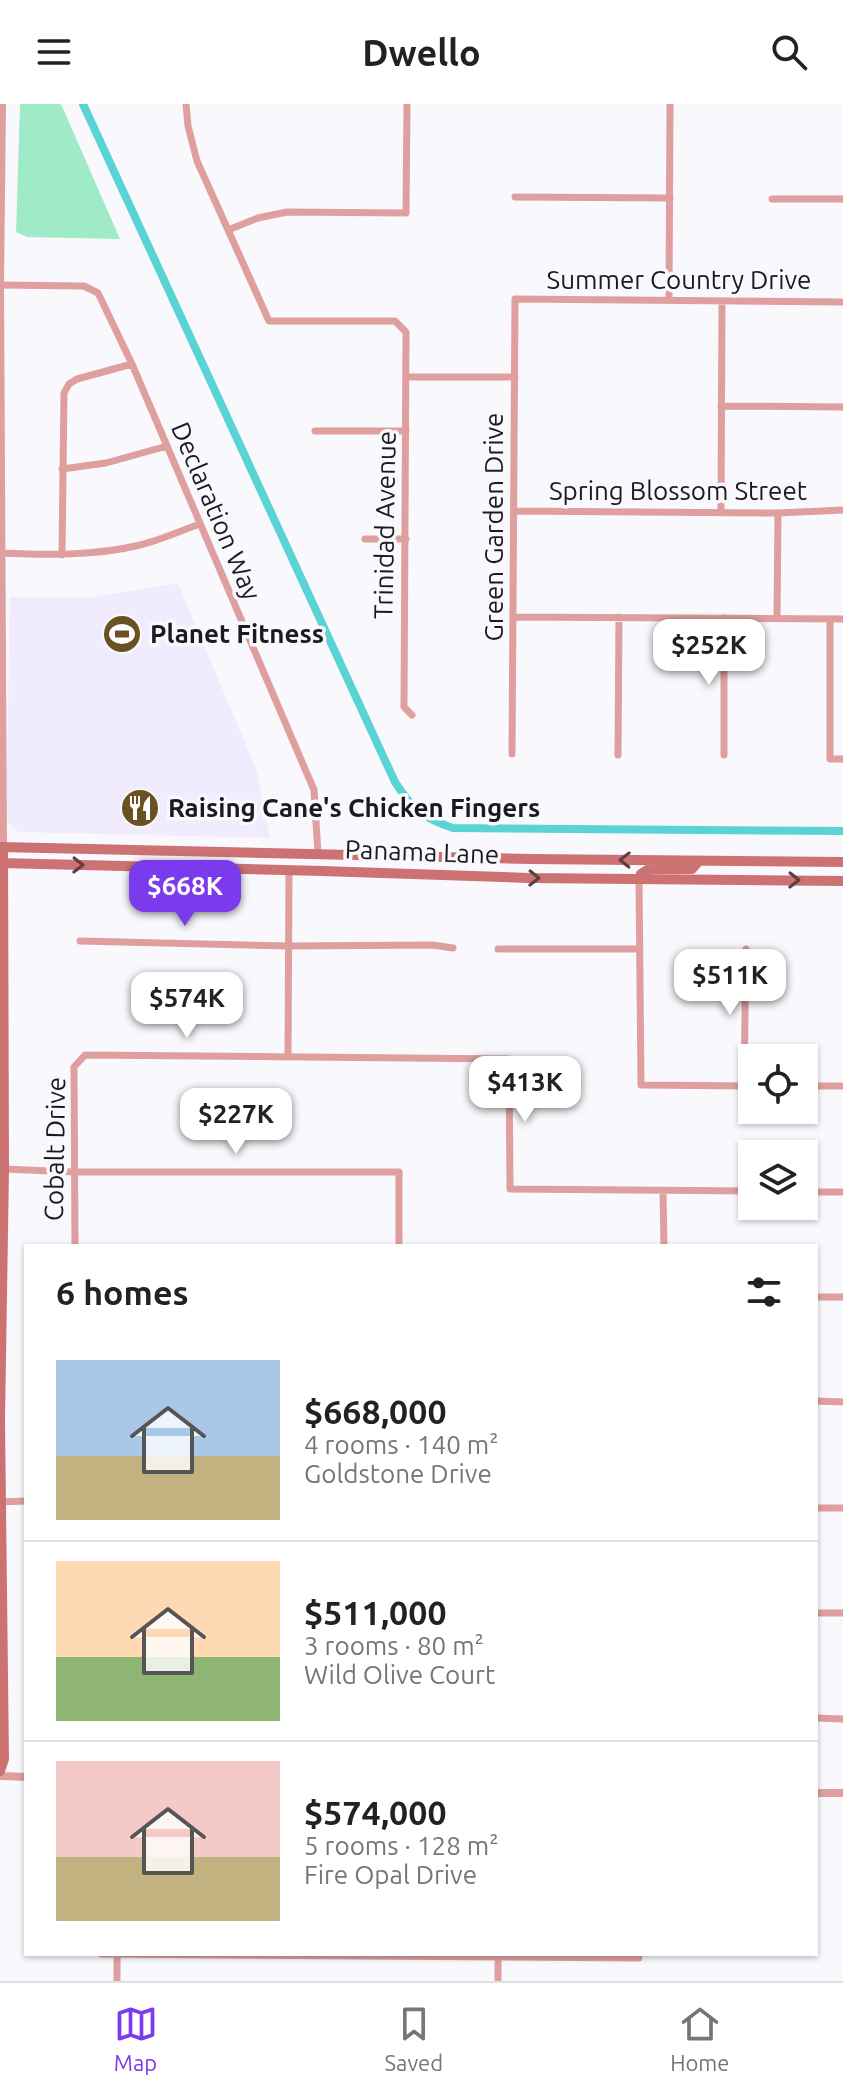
<!DOCTYPE html>
<meta charset="utf-8">
<style>
:root{--surface:#fff;--page:#f2f2f2;--text:#222;--muted:#767676;--line:#e0e0e0;--accent:#7c3aed}
body{margin:0;font-family:Ubuntu,sans-serif;background:var(--page);color:var(--text);height:100vh;display:flex;flex-direction:column;font-size:30px;white-space:nowrap}
*{box-sizing:border-box;margin:0}
p{font-size:26px;color:var(--muted)}
.icon{flex:none;width:44px;height:44px;fill:none;stroke:currentColor;stroke-width:2;stroke-linecap:round;stroke-linejoin:round}
.map{position:relative;flex:1;overflow:hidden}
.details{position:absolute;left:24px;top:1140px;width:794px;height:712px;display:flex;flex-direction:column;background:var(--surface);border-radius:0px;box-shadow:0 2px 6px #0004}
.details>*{flex:none}
.fabs{position:absolute;left:738px;top:940px;display:grid;gap:16px}
.fabs a{display:grid;place-items:center;width:80px;height:80px;border-radius:0px;background:var(--surface);box-shadow:0 2px 6px #0004;font-size:40px}
.price{position:absolute;translate:-50% -68px;padding:0 18px;border-radius:16px;background:#fff;color:#222;font-size:26px;line-height:52px;filter:drop-shadow(0 2px 4px #0008)}
.price::after{content:'';position:absolute;left:50%;top:48px;width:24px;height:18px;margin-left:-12px;background:inherit;clip-path:polygon(0 0,100% 0,50% 100%)}
.price.current{background:var(--accent);color:#fff}
ul{padding:0;list-style:none}
li{display:flex;align-items:center;gap:24px;height:200px;padding:0 32px}
li+li{border-top:2px solid var(--line)}
li span{display:grid;place-items:center;flex:none;width:224px;height:160px;border-radius:0px;color:#555}
li>.icon{margin-inline-start:auto}
span .icon{width:96px;height:96px;fill:#fffc;stroke-width:1}
li b{font-size:34px}
h2{display:flex;justify-content:space-between;align-items:center;height:96px;padding:0 32px;font-size:34px}
header{display:flex;justify-content:space-between;align-items:center;height:104px;padding:0 32px;background:var(--surface);font-size:36px;font-weight:700}
.menu{display:flex;justify-content:space-around;align-items:center;height:112px;border-top:2px solid var(--line);background:var(--surface);font-size:22px;color:var(--muted)}
.menu a{display:grid;justify-items:center;gap:4px}
.menu .current{color:var(--accent)}
.map>svg:first-child{display:block}
.commercial{fill:#f1ecfd}
.green{fill:#a0ebc7}
.lines{fill:none;stroke-linecap:round;stroke-linejoin:round}
.canal{stroke:#59d3d4;stroke-width:8}
.minor{stroke:#de9f9e;stroke-width:7}
.tertiary{stroke:#de9f9e;stroke-width:8}
.secondary{stroke:#cc7272;stroke-width:10}
.oneway{stroke:#623d41}
.labels{text-anchor:middle;stroke-width:7;stroke-linejoin:round;paint-order:stroke}
.street-label{font-size:26px;fill:#1c1a21;stroke:#f9f8fc}
.poi-label{font-size:26px;font-weight:bold;fill:#1c1a21;stroke:#f9f8fc;text-anchor:start}
</style>
<header><svg class="icon" aria-label="menu" viewBox="0 0 24 24"><path d="M4 6h16M4 12h16M4 18h16"/></svg>Dwello<svg class="icon" aria-label="search" viewBox="0 0 24 24"><circle cx="10" cy="10" r="6"/><path d="M15 15l6 6"/></svg></header>
<div class="map">
<svg width="843" height="1877" viewBox="0 0 843 1877">
<rect width="100%" height="100%" fill="#f9f8fc"/>
<path class="commercial" d="M178,479L257,667L270,734L18,728L6,717L10,493H91Z"/>
<path class="green" d="M20,0H61L120,135L27,133L16,128Z"/>
<g class="lines">
<path class="canal" d="M83,0L395,678C412,705 423,714 453,724L843,727"/>
<path class="minor" d="M186,0L188,22L197,57L269,217H395L406,228L404,603L412,611
M515,93L670,94
M772,95H843
M228,126L258,114L287,108L406,109L407,0
M0,181L84,182L98,189L132,260L314,686L318,750
M669,196L670,0
M407,273H515
M721,302L843,303
M315,327H406
M62,365L106,359L167,342
M514,407L778,409L843,406
M721,408L722,197
M365,435H406
M1,449C48,451 94,452 140,441C160,436 180,427 200,420
M62,451L64,289L69,280L77,275L132,260
M513,513L843,515
M777,514L778,409
M830,515V655H843
M512,650L515,195L843,198
M618,651L619,513
M724,651V514
M639,775L641,981L752,982
M80,837L288,842L433,841L453,844
M498,845H640
M288,952L289,766
M744,982L746,845
M804,982H843
M4,1065L74,1068H399V1142
M663,1087L664,1142
M804,1088H843
M75,1142L74,963L85,951L509,955L510,1085L752,1087
M816,1193H843
M816,1297L843,1298
M1,1398L26,1397
M816,1404H843
M816,1509H843
M816,1614L843,1615
M101,1850L639,1854
M117,1850V1877
M498,1877V1850"/>
<path class="tertiary" d="M2,0L0,181L3,743
M0,1672L26,1673
M816,1689H843"/>
<path class="secondary" d="M0,743L530,755L843,758
M0,759L322,767L529,774L843,777
M639,775L641,770L649,765H692L699,757
M0,1667L4,1655L0,1317L4,1065L3,743"/>
</g>
<defs><path id="oneway-chevron" d="M-2-3.5L2.5 0L-2 3.5" fill="none" stroke-width="1.6" stroke-linecap="round" stroke-linejoin="round" transform="scale(2)"/></defs>
<g class="oneway">
<use href="#oneway-chevron" transform="translate(625 756) rotate(-179)"/>
<use href="#oneway-chevron" transform="translate(78 761) rotate(1)"/>
<use href="#oneway-chevron" transform="translate(534 774) rotate(1)"/>
<use href="#oneway-chevron" transform="translate(794 776) rotate(1)"/>
</g>
<defs>
<g id="stadium-disc" transform="scale(2)"><circle r="9.5" fill="#6a5122" stroke="#f9f8fc"/><path d="M0-5a6.5 5 0 1 0 0 10a6.5 5 0 1 0 0-10ZM-3.5-1.8h7v3.6h-7Z" fill="#fff"/></g>
<g id="restaurant-disc" transform="scale(2)"><circle r="9.5" fill="#6a5122" stroke="#f9f8fc"/><path d="M-5-6h1v4h1v-4h1v4h1v-4h1v5L-1.5 .5V6h-2V.5L-5-1ZM5-6V6H3V1.5H1.5Q1.5-4 5-6Z" fill="#fff"/></g>
</defs>
<g fill-rule="evenodd">
<use href="#stadium-disc" x="122" y="530"/>
<use href="#restaurant-disc" x="140" y="704"/>
</g>
<g class="labels">
<g class="street-label">
<text x="679" y="185">Summer Country Drive</text>
<text x="678" y="396">Spring Blossom Street</text>
<text transform="translate(216 407) rotate(67)" y="9">Declaration Way</text>
<text transform="translate(385 421) rotate(-89)" y="9">Trinidad Avenue</text>
<text transform="translate(494 423) rotate(-90)" y="9">Green Garden Drive</text>
<text transform="translate(422 748) rotate(2)" y="9">Panama Lane</text>
<text transform="translate(55 1045) rotate(-89)" y="9">Cobalt Drive</text>
</g>
<g class="poi-label">
<text x="150" y="539">Planet Fitness</text>
<text x="168" y="713">Raising Cane's Chicken Fingers</text>
</g>
</g>
</svg>
<div class="fabs">
<a><svg class="icon" aria-label="locate" viewBox="0 0 24 24"><circle cx="12" cy="12" r="6"/><path d="M12 2v4M12 18v4M2 12h4M18 12h4"/></svg></a>
<a><svg class="icon" aria-label="layers" viewBox="0 0 24 24"><path d="M12 4l9 5-9 5-9-5zM3 14l9 5 9-5"/></svg></a>
</div>
<b class="price" style="left:709px;top:583px">$252K</b>
<b class="price current" style="left:185px;top:824px">$668K</b>
<b class="price" style="left:730px;top:913px">$511K</b>
<b class="price" style="left:187px;top:936px">$574K</b>
<b class="price" style="left:525px;top:1020px">$413K</b>
<b class="price" style="left:236px;top:1052px">$227K</b>
<section class="details">
<h2>6 homes<svg class="icon" aria-label="filters" viewBox="0 0 24 24"><path d="M4 7h16M4 17h16"/><circle cx="9" cy="7" r="2"/><circle cx="15" cy="17" r="2"/></svg></h2>
<ul>
<li><span style="background:linear-gradient(#a9c7e8 60%,#c2b280 0)"><svg class="icon" aria-label="home" viewBox="0 0 24 24"><path d="M3 11l9-7 9 7M6 9v11h12V9"/></svg></span><div><b>$668,000</b><p>4 rooms · 140 m²</p><p>Goldstone Drive</p></div></li>
<li><span style="background:linear-gradient(#ffd9b3 60%,#8fb573 0)"><svg class="icon" aria-label="home" viewBox="0 0 24 24"><path d="M3 11l9-7 9 7M6 9v11h12V9"/></svg></span><div><b>$511,000</b><p>3 rooms · 80 m²</p><p>Wild Olive Court</p></div></li>
<li><span style="background:linear-gradient(#f6c9c9 60%,#c2b280 0)"><svg class="icon" aria-label="home" viewBox="0 0 24 24"><path d="M3 11l9-7 9 7M6 9v11h12V9"/></svg></span><div><b>$574,000</b><p>5 rooms · 128 m²</p><p>Fire Opal Drive</p></div></li>
</ul>
</section>
</div>
<nav class="menu">
<a class="current"><svg class="icon" aria-label="map" viewBox="0 0 24 24"><path d="M3 6l6-2 6 2 6-2v14l-6 2-6-2-6 2zM9 4v14M15 6v14"/></svg>Map</a>
<a><svg class="icon" aria-label="saved" viewBox="0 0 24 24"><path d="M7 4h10v16l-5-4-5 4z"/></svg>Saved</a>
<a><svg class="icon" aria-label="home" viewBox="0 0 24 24"><path d="M3 11l9-7 9 7M6 9v11h12V9"/></svg>Home</a>
</nav>
